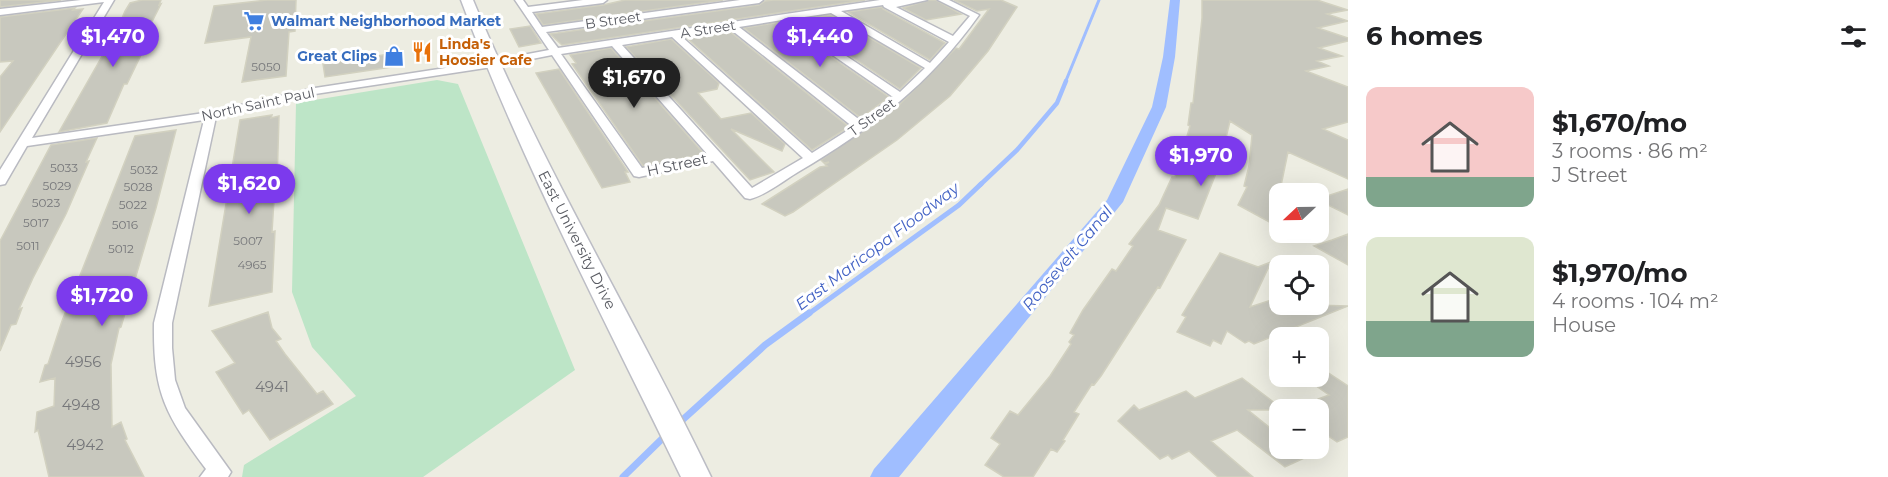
<!DOCTYPE html>
<meta charset="utf-8">
<style>
:root{--surface:#fff;--page:#f6f6f6;--text:#202124;--muted:#757577;--accent:#7c3aed}
body{margin:0;font-family:Montserrat,sans-serif;background:var(--page);color:var(--text);height:100vh;display:flex;flex-direction:column;font-size:22px;white-space:nowrap}
*{box-sizing:border-box;margin:0}
p{font-size:20px;color:var(--muted)}
.icon{flex:none;width:33px;height:33px;fill:none;stroke:currentColor;stroke-width:2;stroke-linecap:round;stroke-linejoin:round}
.map{position:relative;flex:1;overflow:hidden}
.details{display:flex;flex-direction:column;background:var(--surface);width:540px}
.details>*{flex:none}
.needle{width:39px;rotate:248deg}
.buttons{position:absolute;left:1269px;top:183px;display:grid;gap:12px}
.buttons a{display:grid;place-items:center;width:60px;height:60px;border-radius:12px;background:var(--surface);box-shadow:0 6px 24px #0002;font-size:30px}
.price{position:absolute;translate:-50% -51px;padding:0 14px;border-radius:21px;background:var(--accent);color:#fff;font-size:20px;line-height:39px;filter:drop-shadow(0 2px 3px #0008)}
.price::after{content:'';position:absolute;left:50%;top:36px;width:18px;height:14px;margin-left:-9px;background:inherit;clip-path:polygon(0 0,100% 0,50% 100%)}
.price.active{background:#222;color:#fff}
ul{padding:0;list-style:none}
li{display:flex;align-items:center;gap:18px;height:150px;padding:0 18px}
li span{display:grid;place-items:center;flex:none;width:168px;height:120px;border-radius:12px;color:#555}
li>.icon{margin-inline-start:auto}
span .icon{width:72px;height:72px;fill:#fffc;stroke-width:1}
li b{font-size:26px}
h2{display:flex;justify-content:space-between;align-items:center;height:72px;padding:0 18px;font-size:26px}
main{display:flex;flex:1;min-height:0}
.map>svg:first-child{display:block}
.green{fill:#bde5c7}
.lines{fill:none;stroke-linecap:round;stroke-linejoin:round}
.stream-far3{stroke:#a0beff;stroke-width:3}
.stream-far2{stroke:#a0beff;stroke-width:4.5}
.stream-far1{stroke:#a0beff;stroke-width:5}
.stream{stroke:#a0beff;stroke-width:7}
.canal{fill:#a0beff;fill-rule:evenodd}
.building{fill:#c8c8be;stroke:#d2d1c0;stroke-width:1.5}
.minor-casing{stroke:#b9bac1;stroke-width:3}
.secondary-casing{stroke:#bcbdc5;stroke-width:3}
.minor{fill:#fff;fill-rule:evenodd}
.secondary{fill:#fff;fill-rule:evenodd}
.labels{text-anchor:middle;stroke-width:6;stroke-linejoin:round;paint-order:stroke}
.number-label{font-size:12px;fill:#76777a}
.far-street-label{font-size:14px;fill:#5a5c63;stroke:#fff}
.far-shop-label{font-size:14px;font-weight:bold;fill:#366cbe;stroke:#fff;text-anchor:start}
.far-food-label{font-size:14px;font-weight:bold;fill:#c56008;stroke:#fff;text-anchor:start}
.street-label{font-size:15px;fill:#5a5c63;stroke:#fff}
.near-number-label{font-size:15px;fill:#76777a}
.water-label{font-size:16px;font-style:italic;fill:#4161c4;stroke:#fff}
</style>
<main>
<div class="map">
<svg width="1348" height="477" viewBox="0 0 1348 477">
<rect width="100%" height="100%" fill="#edede2"/>
<path class="green" d="M437,80L458,84L575,370L423,477H242L244,465L356,396L312,347L292,292L296,103Z"/>
<g class="lines">
<path class="stream-far3" d="M1065,83L1099,0"/>
<path class="stream-far2" d="M980,185L1017,150L1057,103L1066,81"/>
<path class="stream-far1" d="M807,315L959,205L981,184"/>
<path class="stream" d="M678,424L765,345L809,313
M623,477L667,434"/>
<path class="canal" d="M1170,0H1180L1175,57L1166,107L1123,202L899,477H870L874,469L1107,200L1152,107L1163,57Z"/>
</g>
<path class="building" d="M0,0H61L0,7Z
M142,0H161L159,5L161,4L135,55H141L127,84H124L107,123L59,132L117,30L125,11L130,3Z
M267,0H296L295,31L289,32L286,76L242,82L251,37L205,43L214,6Z
M625,0H723L543,25L536,14L603,5Z
M773,0H865L562,45L550,34L759,5L765,1Z
M929,0H936L961,14L926,20L903,8Z
M954,0H1001L1017,7L988,51L950,96L897,140L793,212L785,216L762,204L820,167L827,166L825,164L829,162L824,163L821,160L899,105L956,48L959,49L989,9L977,11Z
M1202,0H1317L1348,10L1327,14L1348,21L1318,28L1348,38V41L1319,48L1342,56L1317,61L1329,66L1306,71L1348,87V122L1323,129L1348,140V179L1288,152L1273,224L1238,205L1247,187L1244,186L1249,166L1252,135L1230,121L1220,163L1198,219L1166,208L1158,230L1186,240L1160,288L1158,287L1101,376L1094,385L1092,384L1074,412L1079,414L1063,440L1065,441L1057,452L1051,449L1033,477H1004L985,465L1000,444L991,438L1010,411L1018,415L1050,376L1071,344L1069,342L1074,335L1070,333L1083,310L1112,269L1116,271L1133,246L1129,244L1159,205L1172,177H1175L1190,126L1188,125L1191,103H1193L1202,18Z
M882,7L883,9L945,43L930,60L848,12Z
M75,8L73,10L83,9L0,132V77L13,61L0,62V17Z
M831,15L921,68L900,89L797,20Z
M781,22L889,97L861,118L744,28Z
M530,26L541,43L519,47L510,29Z
M728,30L849,127L812,150L686,37Z
M671,39L719,83L717,89L698,93L721,119L751,113L785,144L782,151L731,129L774,172L750,180L626,47Z
M611,48L704,154L643,166L572,64L576,63L570,55Z
M396,53L398,66L325,77L323,64Z
M559,69L628,172H625L630,182L602,188L536,73Z
M272,115L271,118L279,116L277,184H275L272,232L275,231L272,292L209,306L240,120Z
M176,130L156,208L121,327L119,328L111,364L112,427L121,422L127,439L125,440L144,477H49L38,430L35,432L37,412L54,406L55,378L40,382L45,365L48,364L62,321L135,136Z
M97,138L86,162L89,161L66,214L33,278L19,309L22,308L16,324L11,325L0,351V241L51,145Z
M1348,189V215L1318,200V199Z
M1348,234V265L1314,246L1332,240Z
M1220,253L1258,267L1271,262L1250,307L1280,297V304L1348,306L1254,344L1249,341L1245,343L1227,331L1221,344L1213,340L1210,346L1177,332L1186,317L1182,315Z
M268,312L272,328L281,339L276,341L285,354L317,394L323,391L333,404L270,440L249,410L243,414L216,372L235,363L212,331Z
M1318,366L1348,386V437L1337,442L1318,429V399L1329,395L1302,376H1318Z
M1242,378L1284,410H1248L1280,436V448H1326L1285,467L1237,430L1211,441L1253,477H1218L1189,451L1172,459L1168,455L1160,459L1118,421L1134,405L1139,410L1186,391L1195,398Z"/>
<g class="lines">
<g class="minor-casing">
<path id="minor" d="M81,0H114L32,138L211,112L315,88L491,61L549,50L515,0H523L528,7L583,0H607L603,3L532,12L542,27L740,0H763L759,3L546,32L558,48L880,0H927L896,7L953,36L970,16L938,0H949L979,15C930,84 871,129 798,172C783,181 766,195 750,199L745,198L713,161L639,177L634,176L552,55L492,67L315,94L216,117L172,323V348L175,380L185,408L231,472L228,477H200L206,469C165,414 153,393 154,323L204,120L27,146L5,184L0,185V170L104,2L0,15V9ZM883,5L884,7L949,42L930,63L841,11ZM831,13L925,68L900,92L791,19ZM782,20L893,97L861,121L739,27ZM729,28L853,127L812,153L681,36ZM672,37L803,158L752,188L622,45ZM612,46L708,155L642,168L561,54Z"/>
</g>
<g class="secondary-casing">
<path id="secondary" d="M461,0H473C541,165 634,317 711,477H681C605,320 522,164 461,0Z"/>
</g>
<use href="#minor" class="minor"/>
<use href="#secondary" class="secondary"/>
</g>
<defs>
<g id="supermarket-bare" transform="scale(1.62)"><path d="M-6-5.5h2.5l.6 2H6L4.5 2H-2.5L-4.4-4H-6ZM-1.5 3.2a1.3 1.3 0 1 0 .1 0ZM3 3.2a1.3 1.3 0 1 0 .1 0Z" fill="#3f7fe0" stroke="#fff" stroke-width="2.5" paint-order="stroke"/></g>
<g id="restaurant-bare" transform="scale(1.62)"><path d="M-5-6h1v4h1v-4h1v4h1v-4h1v5L-1.5 .5V6h-2V.5L-5-1ZM5-6V6H3V1.5H1.5Q1.5-4 5-6Z" fill="#e8710a" stroke="#fff" stroke-width="2.5" paint-order="stroke"/></g>
<g id="shop-bare" transform="scale(1.62)"><path d="M-5-2.5h2.3a2.7 3.5 0 0 1 5.4 0H5L5.5 6h-11ZM-1.5-2.5h3a1.5 2.3 0 0 0-3 0Z" fill="#3f7fe0" stroke="#fff" stroke-width="2.5" paint-order="stroke"/></g>
</defs>
<g fill-rule="evenodd">
<use href="#supermarket-bare" x="254" y="21"/>
<use href="#restaurant-bare" x="422" y="52"/>
<use href="#shop-bare" x="394" y="56"/>
</g>
<g class="labels">
<g class="number-label">
<text x="266" y="71">5050</text>
<text x="64" y="172">5033</text>
<text x="144" y="174">5032</text>
<text x="57" y="190">5029</text>
<text x="138" y="191">5028</text>
<text x="46" y="207">5023</text>
<text x="133" y="209">5022</text>
<text x="36" y="227">5017</text>
<text x="125" y="229">5016</text>
<text x="248" y="245">5007</text>
<text x="28" y="250">5011</text>
<text x="121" y="253">5012</text>
<text x="252" y="269">4965</text>
</g>
<g class="far-street-label">
<text transform="translate(613 20) rotate(-8)" y="5">B Street</text>
<text transform="translate(708 29) rotate(-9)" y="5">A Street</text>
<text transform="translate(258 104) rotate(-12)" y="5">North Saint Paul</text>
<text transform="translate(872 117) rotate(-36)" y="5">T Street</text>
</g>
<g class="far-shop-label">
<text x="271" y="26">Walmart Neighborhood Market</text>
<text x="377" y="61" text-anchor="end">Great Clips</text>
</g>
<g class="far-food-label">
<text x="439" y="49">Linda's<tspan x="439" dy="16">Hoosier Cafe</tspan></text>
</g>
<g class="street-label">
<text transform="translate(677 165) rotate(-12)" y="5">H Street</text>
<text transform="translate(577 240) rotate(63)" y="5">East University Drive</text>
</g>
<g class="near-number-label">
<text x="83" y="367">4956</text>
<text x="272" y="392">4941</text>
<text x="81" y="410">4948</text>
<text x="85" y="450">4942</text>
</g>
<g class="water-label">
<text transform="translate(877 246) rotate(-37)" y="6">East Maricopa Floodway</text>
<text transform="translate(1067 258) rotate(-50)" y="6">Roosevelt Canal</text>
</g>
</g>
</svg>
<div class="buttons">
<a><svg class="needle" viewBox="-14 -14 28 28"><path d="M0-13l5 13h-10z" fill="#e53935"/><path d="M0 13l5-13h-10z" fill="#757577"/></svg></a>
<a><svg class="icon" aria-label="locate" viewBox="0 0 24 24"><circle cx="12" cy="12" r="6"/><path d="M12 2v4M12 18v4M2 12h4M18 12h4"/></svg></a>
<a>+</a>
<a>−</a>
</div>
<b class="price" style="left:113px;top:68px">$1,470</b>
<b class="price" style="left:820px;top:68px">$1,440</b>
<b class="price active" style="left:634px;top:109px">$1,670</b>
<b class="price" style="left:1201px;top:187px">$1,970</b>
<b class="price" style="left:249px;top:215px">$1,620</b>
<b class="price" style="left:102px;top:327px">$1,720</b>
</div>
<section class="details">
<h2>6 homes<svg class="icon" aria-label="filters" viewBox="0 0 24 24"><path d="M4 7h16M4 17h16"/><circle cx="9" cy="7" r="2"/><circle cx="15" cy="17" r="2"/></svg></h2>
<ul>
<li><span style="background:linear-gradient(#f6c9c9 75%,#7fa58c 0)"><svg class="icon" aria-label="home" viewBox="0 0 24 24"><path d="M3 11l9-7 9 7M6 9v11h12V9"/></svg></span><div><b>$1,670/mo</b><p>3 rooms · 86 m²</p><p>J Street</p></div></li>
<li><span style="background:linear-gradient(#dfe7d0 70%,#7fa58c 0)"><svg class="icon" aria-label="home" viewBox="0 0 24 24"><path d="M3 11l9-7 9 7M6 9v11h12V9"/></svg></span><div><b>$1,970/mo</b><p>4 rooms · 104 m²</p><p>House</p></div></li>
</ul>
</section>
</main>
